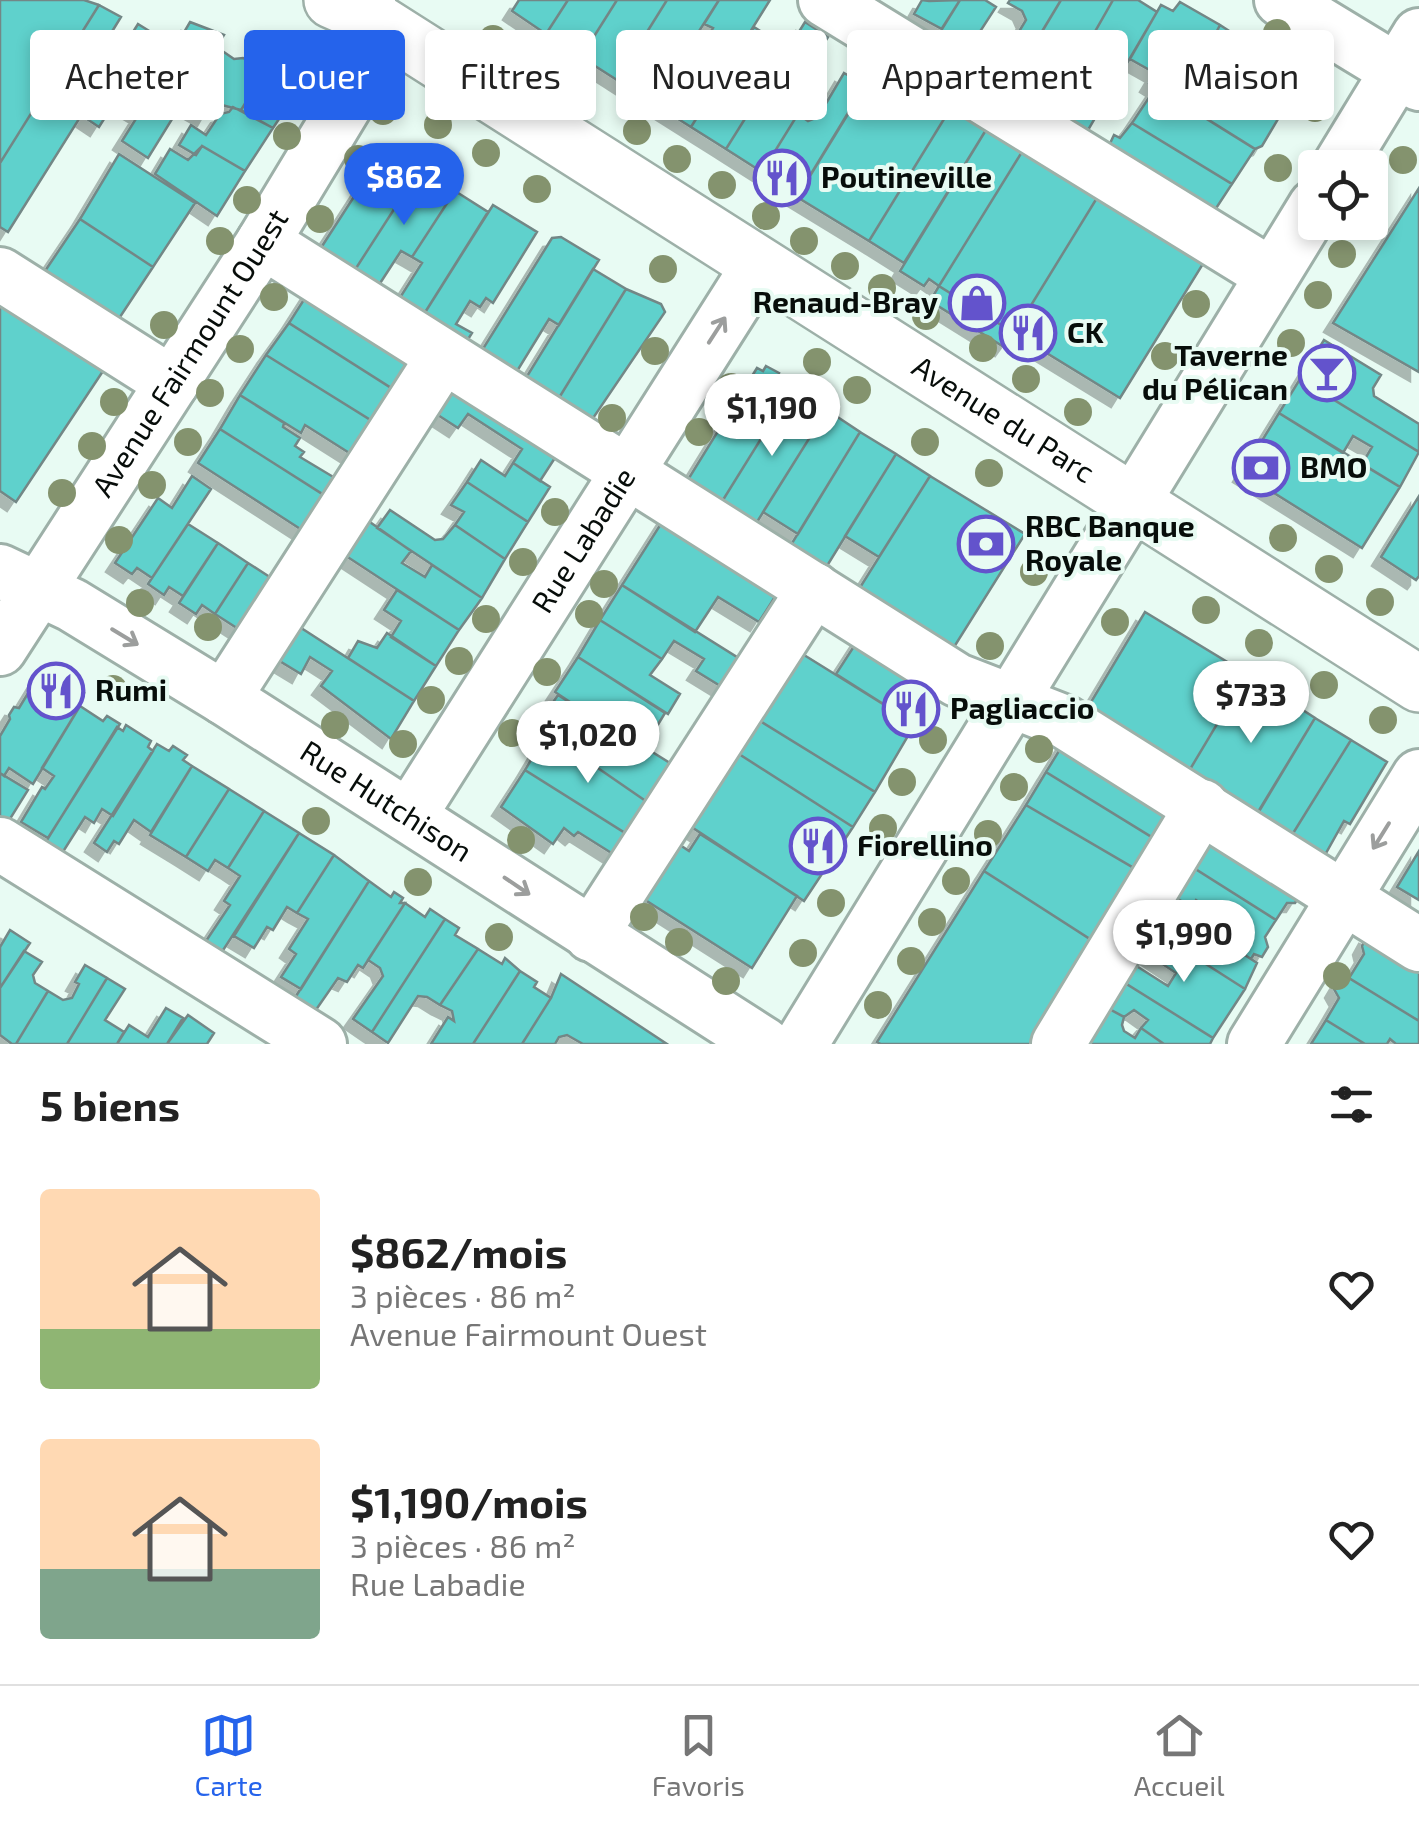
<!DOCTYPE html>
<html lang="fr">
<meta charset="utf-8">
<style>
:root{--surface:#fff;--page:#f6f6f6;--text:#222;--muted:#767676;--line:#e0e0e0;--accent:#2563eb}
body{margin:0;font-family:"Exo 2",sans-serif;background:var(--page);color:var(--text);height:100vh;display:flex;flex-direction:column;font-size:38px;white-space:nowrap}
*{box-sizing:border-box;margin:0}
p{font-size:32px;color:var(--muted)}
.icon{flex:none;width:55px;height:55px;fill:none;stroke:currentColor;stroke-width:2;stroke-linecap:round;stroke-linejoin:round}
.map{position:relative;height:1044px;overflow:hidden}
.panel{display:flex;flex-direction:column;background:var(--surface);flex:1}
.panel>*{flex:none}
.guide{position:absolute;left:30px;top:30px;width:1360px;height:90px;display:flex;gap:20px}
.controls{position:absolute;left:1298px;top:150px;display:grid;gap:20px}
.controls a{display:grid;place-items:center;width:90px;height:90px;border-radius:10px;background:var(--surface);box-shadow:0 5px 15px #0003;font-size:50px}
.price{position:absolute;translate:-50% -85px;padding:0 22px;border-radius:35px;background:#fff;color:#222;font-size:32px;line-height:65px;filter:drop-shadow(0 2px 5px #0008)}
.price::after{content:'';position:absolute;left:50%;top:60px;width:30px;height:22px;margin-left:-15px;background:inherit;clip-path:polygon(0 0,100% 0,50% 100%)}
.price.current{background:var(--accent);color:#fff}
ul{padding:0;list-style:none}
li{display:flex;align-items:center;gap:30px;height:250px;padding:0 40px}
li span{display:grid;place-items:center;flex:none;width:280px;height:200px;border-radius:10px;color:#555}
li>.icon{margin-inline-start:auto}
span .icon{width:120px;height:120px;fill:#fffc;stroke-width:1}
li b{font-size:42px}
h2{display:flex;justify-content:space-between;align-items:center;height:120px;padding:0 40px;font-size:42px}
.pill{padding:0 35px;border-radius:10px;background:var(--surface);box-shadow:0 5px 15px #0003;font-size:35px;line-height:90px}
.pill.current{background:var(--accent);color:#fff}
.tab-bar{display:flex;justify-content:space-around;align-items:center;height:140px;border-top:2px solid var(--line);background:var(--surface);font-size:28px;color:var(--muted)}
.tab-bar a{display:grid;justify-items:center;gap:5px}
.tab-bar .current{color:var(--accent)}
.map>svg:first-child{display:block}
.building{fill:#5ed1cc;stroke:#738786;stroke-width:2.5;filter:url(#shadow)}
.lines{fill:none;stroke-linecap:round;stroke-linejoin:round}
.minor-casing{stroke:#9db0a8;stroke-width:58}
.major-casing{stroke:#9db0a8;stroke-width:60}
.minor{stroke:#fff;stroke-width:52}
.major{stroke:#fff;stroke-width:55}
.tree{fill:#84936e}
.oneway{stroke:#9c9e9d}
.labels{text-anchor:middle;stroke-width:8;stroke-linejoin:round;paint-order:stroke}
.poi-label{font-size:30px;font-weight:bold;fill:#070d0a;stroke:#e8fbf3;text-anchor:start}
.street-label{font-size:30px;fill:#070d0a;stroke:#e8fbf3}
</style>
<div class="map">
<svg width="1419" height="1044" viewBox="0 0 1419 1044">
<defs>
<filter id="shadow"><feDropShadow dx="-9" dy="9" stdDeviation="0" flood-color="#0004"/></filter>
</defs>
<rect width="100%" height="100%" fill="#e8fbf3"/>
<path class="building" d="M0,0H84L99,5L0,163Z
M519,0H568L546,34L512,11Z
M568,0H617L581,57L546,34Z
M617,0H667L617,80L581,57Z
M667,0H719L653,103L617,80Z
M719,0H770L691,127L653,103L678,63L687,69L713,28L704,24Z
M922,0L929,1L960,0L942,29L914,14Z
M960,0H985L996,7L959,64L932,44Z
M1010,0H1061L1006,91L989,81L1026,20L1022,11L1008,3Z
M1061,0H1113L1085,49L1069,41L1059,46L1054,54L1061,58L1050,74H1043L1036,87L1016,75Z
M1113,0H1138L1157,12L1084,137L1064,123L1086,90L1079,85L1088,73L1095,77L1101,68L1098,57L1085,49Z
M1180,2L1220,25L1207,50L1195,42L1179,66L1171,64L1168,67L1161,63L1155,73L1130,59L1161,5L1173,11Z
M99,5L121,17L113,30L123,37V49L8,232L0,227V163Z
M190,22L224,35L148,158L122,141L139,114L129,108L170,44L176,46Z
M805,22L828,37L787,100L788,109L798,114L762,172L726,149Z
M138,24L170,44L129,108L116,100L99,127L81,115Z
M1220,25L1296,74L1298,89L1291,100L1286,101L1281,114L1217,76L1225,63L1207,50Z
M754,27L784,46L769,69L764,65L748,91L758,98L726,149L691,127Z
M218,48L234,59L243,58L266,71L241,110L214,103L206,117L186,106L198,92L192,88Z
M880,62L952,106L869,241L797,197Z
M1161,63L1168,67L1171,64L1179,66V74L1209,93L1217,76L1281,114L1262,146L1255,149L1149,83Z
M268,66L300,87L273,128L241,110Z
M844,73L865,85L797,197L762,172L798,114L808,121L818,117Z
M1156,87L1255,149L1232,184L1132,123Z
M952,106L989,125L904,263L869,241Z
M233,107L273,128L245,171L202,146L196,155L179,145L191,125L206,135L220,114L229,112Z
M1132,123L1232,184L1209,219L1105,154L1114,135L1120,138Z
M989,125L1025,147L939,286L929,279L924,286L900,271Z
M202,146L245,171L217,216L155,174L170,149L188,160Z
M386,147L420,169L351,276L317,254Z
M1025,147L1100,193L1014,333L939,286Z
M119,154L195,203L153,267L80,219Z
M420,169L455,191L412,257L401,251L375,291L351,276Z
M1419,188V372L1333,323Z
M455,191L488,212L419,322L394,307L422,263L412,257Z
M1100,193L1206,259L1120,398L1014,333Z
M493,205L537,232L493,303L486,298L480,307L470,301L456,324L472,333L462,349L419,322Z
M80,219L153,267L116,323L43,274Z
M561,237L599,260L559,325L549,319L511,381L476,360L552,238Z
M593,269L626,289L554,406L521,386Z
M939,286L1014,333L1004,347L930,301Z
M312,287L422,357L399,393L289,323Z
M0,289L109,362L16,502L0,491Z
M626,289L661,304L665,312L585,430L554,406Z
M289,323L399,393L384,416L376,411L372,421L266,355Z
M1324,340L1381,375L1373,388L1374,396L1419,424V452L1300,379Z
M266,355L372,421L351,454L305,425L301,433L240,395Z
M766,366L779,373L776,379L792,389L718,508L684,486L757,368L763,371Z
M450,374L562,447L540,481L513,463L522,449L468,414L458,428L427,408Z
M1300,379L1419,452L1400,487L1362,464L1372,447L1353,436L1343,453L1279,413Z
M792,389L827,410L752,530L718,508Z
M240,395L284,423L283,427L300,438L295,446L304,452L300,457L340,481L327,497L220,429Z
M827,410L860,432L798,534L763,512Z
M1279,413L1400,487L1362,548L1242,473Z
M220,429L327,497L305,532L198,463Z
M860,432L896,454L822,574L786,553Z
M896,454L930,476L879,557L845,536Z
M481,460L505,476L513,463L550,487L528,522L467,482Z
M192,476L211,489L152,578L137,568L132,574L115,563L158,498L172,508Z
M930,476L1025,534L949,655L854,597Z
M467,482L528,522L505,559L455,525L464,512L451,505Z
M1419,496V576L1416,580L1381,557Z
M671,508L785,581L759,622L718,597L695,632L622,585Z
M390,510L435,540L443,539L455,525L505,559L482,598L377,528Z
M367,520L411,551L402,563L425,577L432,565L482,598L459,630L343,554Z
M188,524L218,543L183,596L169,587L164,595L148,584Z
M218,543L248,563L215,614L202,605L196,614L179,603Z
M248,563L276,581L243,632L215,614Z
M622,585L740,659L722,687L696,671L704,659L674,641L662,659L600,620Z
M397,590L459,630L436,666L391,637L401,621L384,610Z
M1145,612L1247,674L1186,776L1085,712Z
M600,620L662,659L650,675L680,694L668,714L578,657Z
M295,624L414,701L391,739L321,686L332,671L310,657L301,674L273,657Z
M387,633L436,666L414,701L348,658L358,641L377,648Z
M860,637L938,687L915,724L836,674Z
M796,650L915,724L875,792L752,716Z
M578,657L665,713L654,731L617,705L603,724L555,692Z
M44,667L84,693L76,703L80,706L33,784L9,768L4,776L0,773V736L10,719L9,715L14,707L19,708Z
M1247,674L1315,718L1255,817L1186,776Z
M558,695L603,724L596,734L628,754L632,747L645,757L649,750L678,768L653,806L547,733L559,719L552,714L551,705Z
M80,706L103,721L107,716L120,724L48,838L21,822L42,787L45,789L54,776L42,768Z
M744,711L875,792L853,827L728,747Z
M1315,718L1351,740L1287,843L1258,813Z
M126,725L151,741L148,747L153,751L113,816L102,809L94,823L85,817L59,858L42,848L117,727L123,731Z
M547,733L653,806L633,838L525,770Z
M1067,738L1180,806L1158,841L1046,772Z
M1351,740L1387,762L1350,824L1344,821L1321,862L1287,843Z
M157,744L169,751L173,746L187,755L183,760L192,766L151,832L134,820L119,844L114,841L107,852L94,843Z
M728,747L853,827L804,901L684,822Z
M192,766L229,789L186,857L150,835Z
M525,770L633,838L621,859L578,832L574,836L564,828L553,844L501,807Z
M1046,772L1158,841L1139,871L1026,805Z
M0,773L28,790L5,827L0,823Z
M229,789L264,811L228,868L215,860L208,871L186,857Z
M1026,805L1139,871L1096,943L984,871Z
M264,811L299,833L218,958L202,947L230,905L224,901L240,876L228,868Z
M1208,824L1302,892L1295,903H1287L1276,920L1186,863Z
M299,833L334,855L297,913L287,907L273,930L267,927L254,948L234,936Z
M700,834L797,896L752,968L639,896L674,841L689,851Z
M1419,851V900L1397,887Z
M334,855L369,881L301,989L281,977L296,954L289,949L308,919L297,913Z
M1186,863L1276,920L1265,937L1268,947L1262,957L1254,954L1251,959L1214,935L1222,919L1196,900L1192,907L1167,893Z
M984,871L1096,943L1036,1044H881L877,1042Z
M369,881L391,897L394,892L403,898L400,903H405L363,968L358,965L347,982L338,978L311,1017L291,1004Z
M405,903L425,917L430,909L445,919L372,1032L353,1019L383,976L380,968L368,960Z
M1156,914L1205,946L1214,935L1257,963L1245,989L1148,927Z
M445,919L459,928L455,935L478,949L440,1005L427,997L418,996L388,1043L372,1032Z
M1148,927L1245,989L1213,1038L1117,978L1127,960L1168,986L1176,973L1134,945Z
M10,930L30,943L0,988V947Z
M1368,935L1419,959V1021L1349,978L1364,954L1362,946Z
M478,949L502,964L505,958L520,971L473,1044H431L448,1017L454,1021L452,1011L440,1005Z
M24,951L42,962L33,975L35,983L48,991L16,1044H12L0,1035V988Z
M85,965L107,978L67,1044H16L48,991L63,1000L72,998L79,984L75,982Z
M520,971L537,982L534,987L551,998L522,1044H473Z
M561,974L667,1044H583L567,1035L559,1037L555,1044H522L551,998Z
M107,978L125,989L105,1020L124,1032L117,1044H67Z
M1117,978L1213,1038L1210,1044H1164L1141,1028L1148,1020L1134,1010L1124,1017L1102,1005Z
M1349,978L1419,1021V1044H1396L1390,1039L1387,1044H1365L1326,1020L1339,998L1334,989L1340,979Z
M1102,1005L1124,1017L1122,1025L1124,1031L1135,1038L1141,1028L1164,1044H1077Z
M166,1008L183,1018L167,1044H117L129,1025L148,1037Z
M188,1015L214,1033L207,1044H167Z
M1326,1020L1365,1044H1311Z"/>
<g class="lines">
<g class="minor-casing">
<g id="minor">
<path d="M825,0L1272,275"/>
<path d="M1281,0L1419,84"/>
<path d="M1338,168L1419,35"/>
<path d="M263,242L957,680L1065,722L1419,945"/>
<path d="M0,274L172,383"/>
<path id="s1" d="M0,571L72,605L224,698L764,1044"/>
<path id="s2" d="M0,649L263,242L353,93L369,0"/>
<path d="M224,698L443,357"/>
<path id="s3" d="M410,815L758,266"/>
<path d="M0,844L320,1044"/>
<path d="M591,935L814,589"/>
<path d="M801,1044L1315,206"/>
<path d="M1058,1044L1202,806"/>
<path d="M1254,1044L1419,776"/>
</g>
</g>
<g class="major-casing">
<g id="major">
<path id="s4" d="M332,0L366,15L407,41L1419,684"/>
</g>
</g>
<use href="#minor" class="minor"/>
<use href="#major" class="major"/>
</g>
<g class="tree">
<circle cx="1277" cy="33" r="14"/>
<circle cx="493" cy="39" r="14"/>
<circle cx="530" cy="65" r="14"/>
<circle cx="579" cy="98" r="14"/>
<circle cx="1315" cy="108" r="14"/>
<circle cx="383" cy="111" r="14"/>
<circle cx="438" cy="125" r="14"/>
<circle cx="637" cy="131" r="14"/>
<circle cx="287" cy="136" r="14"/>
<circle cx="486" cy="153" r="14"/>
<circle cx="358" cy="159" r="14"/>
<circle cx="677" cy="159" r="14"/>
<circle cx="1403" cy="160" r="14"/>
<circle cx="1278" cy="168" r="14"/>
<circle cx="722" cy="185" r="14"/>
<circle cx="537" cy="189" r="14"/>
<circle cx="247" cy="200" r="14"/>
<circle cx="766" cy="216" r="14"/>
<circle cx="320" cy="219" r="14"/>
<circle cx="220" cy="241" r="14"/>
<circle cx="804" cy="241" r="14"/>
<circle cx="1342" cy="254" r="14"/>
<circle cx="845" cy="266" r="14"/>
<circle cx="663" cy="269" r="14"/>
<circle cx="882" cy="288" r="14"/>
<circle cx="1318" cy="295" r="14"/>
<circle cx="274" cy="297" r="14"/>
<circle cx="1196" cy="304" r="14"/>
<circle cx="926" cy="316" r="14"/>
<circle cx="164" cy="325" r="14"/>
<circle cx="1291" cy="343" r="14"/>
<circle cx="983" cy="348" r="14"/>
<circle cx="240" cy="349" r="14"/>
<circle cx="655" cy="351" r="14"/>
<circle cx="1165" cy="356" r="14"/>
<circle cx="817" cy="362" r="14"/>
<circle cx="1026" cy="379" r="14"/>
<circle cx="731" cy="387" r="14"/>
<circle cx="857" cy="390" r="14"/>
<circle cx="210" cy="393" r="14"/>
<circle cx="114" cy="402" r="14"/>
<circle cx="1078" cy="412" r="14"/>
<circle cx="612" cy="418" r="14"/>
<circle cx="699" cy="432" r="14"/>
<circle cx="188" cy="442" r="14"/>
<circle cx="925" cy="442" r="14"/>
<circle cx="92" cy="446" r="14"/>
<circle cx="989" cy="473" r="14"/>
<circle cx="152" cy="485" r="14"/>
<circle cx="62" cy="493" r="14"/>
<circle cx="555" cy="512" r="14"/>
<circle cx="1283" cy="538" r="14"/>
<circle cx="119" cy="540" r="14"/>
<circle cx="523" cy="562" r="14"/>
<circle cx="1329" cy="569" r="14"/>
<circle cx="1034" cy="572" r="14"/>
<circle cx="604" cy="584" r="14"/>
<circle cx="1380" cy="602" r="14"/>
<circle cx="140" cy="603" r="14"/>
<circle cx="1206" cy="610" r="14"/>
<circle cx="589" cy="614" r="14"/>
<circle cx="486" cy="619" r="14"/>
<circle cx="1115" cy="622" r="14"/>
<circle cx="208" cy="627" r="14"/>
<circle cx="1259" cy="643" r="14"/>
<circle cx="990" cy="646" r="14"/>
<circle cx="459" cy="661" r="14"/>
<circle cx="547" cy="672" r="14"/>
<circle cx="1324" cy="685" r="14"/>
<circle cx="113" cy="689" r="14"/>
<circle cx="431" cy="700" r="14"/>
<circle cx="1383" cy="720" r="14"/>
<circle cx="335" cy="725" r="14"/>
<circle cx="512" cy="733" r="14"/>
<circle cx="933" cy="740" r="14"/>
<circle cx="403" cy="744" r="14"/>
<circle cx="1039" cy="749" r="14"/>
<circle cx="902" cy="782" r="14"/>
<circle cx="1014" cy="787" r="14"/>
<circle cx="316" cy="821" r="14"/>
<circle cx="883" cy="828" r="14"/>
<circle cx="988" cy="834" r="14"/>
<circle cx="521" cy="840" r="14"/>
<circle cx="956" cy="881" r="14"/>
<circle cx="418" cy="882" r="14"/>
<circle cx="831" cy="903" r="14"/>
<circle cx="644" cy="917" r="14"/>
<circle cx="932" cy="922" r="14"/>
<circle cx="499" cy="937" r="14"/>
<circle cx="679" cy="942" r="14"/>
<circle cx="803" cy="953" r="14"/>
<circle cx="911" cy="961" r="14"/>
<circle cx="1337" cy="976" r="14"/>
<circle cx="726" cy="981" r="14"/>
<circle cx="878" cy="1005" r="14"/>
</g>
<defs><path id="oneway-shaft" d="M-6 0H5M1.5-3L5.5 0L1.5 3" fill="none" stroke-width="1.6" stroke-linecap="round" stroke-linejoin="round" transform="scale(2.5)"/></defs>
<g class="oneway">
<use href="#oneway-shaft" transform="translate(717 330) rotate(-57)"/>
<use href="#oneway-shaft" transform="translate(125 637) rotate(31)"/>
<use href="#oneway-shaft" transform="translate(1381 836) rotate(122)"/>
<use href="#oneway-shaft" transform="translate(517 886) rotate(34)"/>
</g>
<defs>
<g id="restaurant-ring" transform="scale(2.875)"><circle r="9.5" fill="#e8fbf3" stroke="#6353cc" stroke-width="1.5"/><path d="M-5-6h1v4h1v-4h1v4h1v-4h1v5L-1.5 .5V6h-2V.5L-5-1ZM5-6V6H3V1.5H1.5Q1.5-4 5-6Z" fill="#6353cc"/></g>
<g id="shop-ring" transform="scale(2.875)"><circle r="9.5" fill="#e8fbf3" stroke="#6353cc" stroke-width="1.5"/><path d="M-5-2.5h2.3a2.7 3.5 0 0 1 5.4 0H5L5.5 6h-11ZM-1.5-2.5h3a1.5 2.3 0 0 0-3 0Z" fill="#6353cc"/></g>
<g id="bar-ring" transform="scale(2.875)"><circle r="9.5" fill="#e8fbf3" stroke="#6353cc" stroke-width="1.5"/><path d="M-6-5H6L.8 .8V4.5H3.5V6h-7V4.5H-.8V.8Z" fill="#6353cc"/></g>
<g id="bank-ring" transform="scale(2.875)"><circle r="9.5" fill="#e8fbf3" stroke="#6353cc" stroke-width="1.5"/><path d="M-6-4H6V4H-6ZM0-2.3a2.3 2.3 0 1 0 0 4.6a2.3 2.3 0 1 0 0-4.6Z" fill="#6353cc"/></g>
</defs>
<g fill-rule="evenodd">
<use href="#restaurant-ring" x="782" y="178"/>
<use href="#shop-ring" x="977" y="303"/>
<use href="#restaurant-ring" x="1028" y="333"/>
<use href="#bar-ring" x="1327" y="373"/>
<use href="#bank-ring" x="1261" y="468"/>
<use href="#bank-ring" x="986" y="544"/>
<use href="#restaurant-ring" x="56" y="691"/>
<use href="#restaurant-ring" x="911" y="709"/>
<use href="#restaurant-ring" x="818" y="846"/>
</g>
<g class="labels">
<g class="poi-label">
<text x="821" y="188">Poutineville</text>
<text x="938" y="313" text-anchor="end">Renaud-Bray</text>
<text x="1067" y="343">CK</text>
<text x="1288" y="366" text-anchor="end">Taverne<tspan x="1288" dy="34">du Pélican</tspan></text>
<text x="1300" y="478">BMO</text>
<text x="1025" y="537">RBC Banque<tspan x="1025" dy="34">Royale</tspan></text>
<text x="95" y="701">Rumi</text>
<text x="950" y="719">Pagliaccio</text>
<text x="857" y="856">Fiorellino</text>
</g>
<g class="street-label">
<text dy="10" stroke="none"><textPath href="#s2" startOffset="352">Avenue Fairmount Ouest</textPath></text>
<text dy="10" stroke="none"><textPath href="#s4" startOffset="792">Avenue du Parc</textPath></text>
<text dy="10" stroke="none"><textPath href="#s3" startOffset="325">Rue Labadie</textPath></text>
<text dy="10" stroke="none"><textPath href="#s1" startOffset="450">Rue Hutchison</textPath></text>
</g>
</g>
</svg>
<div class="controls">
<a><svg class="icon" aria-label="locate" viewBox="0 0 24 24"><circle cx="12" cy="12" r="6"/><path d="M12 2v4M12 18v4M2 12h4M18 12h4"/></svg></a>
</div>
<b class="price current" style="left:404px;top:228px">$862</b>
<b class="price" style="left:772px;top:459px">$1,190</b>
<b class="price" style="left:1251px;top:746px">$733</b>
<b class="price" style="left:588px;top:786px">$1,020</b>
<b class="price" style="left:1184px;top:985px">$1,990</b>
<div class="guide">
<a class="pill">Acheter</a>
<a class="pill current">Louer</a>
<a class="pill">Filtres</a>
<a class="pill">Nouveau</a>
<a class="pill">Appartement</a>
<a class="pill">Maison</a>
</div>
</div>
<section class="panel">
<h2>5 biens<svg class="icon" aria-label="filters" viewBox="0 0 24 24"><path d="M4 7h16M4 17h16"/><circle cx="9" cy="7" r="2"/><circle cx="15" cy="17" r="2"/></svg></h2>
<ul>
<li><span style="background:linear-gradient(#ffd9b3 70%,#8fb573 0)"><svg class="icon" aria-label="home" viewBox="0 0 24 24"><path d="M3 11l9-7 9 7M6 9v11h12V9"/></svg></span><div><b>$862/mois</b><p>3 pièces · 86 m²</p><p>Avenue Fairmount Ouest</p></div><svg class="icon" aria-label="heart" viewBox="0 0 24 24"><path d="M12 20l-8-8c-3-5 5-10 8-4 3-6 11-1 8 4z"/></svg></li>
<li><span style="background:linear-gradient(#ffd9b3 65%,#7fa58c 0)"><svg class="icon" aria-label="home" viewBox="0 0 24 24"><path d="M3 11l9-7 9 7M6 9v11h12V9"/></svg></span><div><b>$1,190/mois</b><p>3 pièces · 86 m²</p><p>Rue Labadie</p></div><svg class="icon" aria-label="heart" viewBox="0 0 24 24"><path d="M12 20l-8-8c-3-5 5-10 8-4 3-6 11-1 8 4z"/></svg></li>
</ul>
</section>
<nav class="tab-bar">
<a class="current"><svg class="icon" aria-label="map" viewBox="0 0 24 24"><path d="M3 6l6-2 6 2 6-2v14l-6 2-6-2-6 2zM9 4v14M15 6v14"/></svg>Carte</a>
<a><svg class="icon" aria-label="saved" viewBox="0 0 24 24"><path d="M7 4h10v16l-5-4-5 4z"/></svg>Favoris</a>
<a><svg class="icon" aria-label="home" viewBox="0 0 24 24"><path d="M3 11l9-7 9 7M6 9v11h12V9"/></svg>Accueil</a>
</nav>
